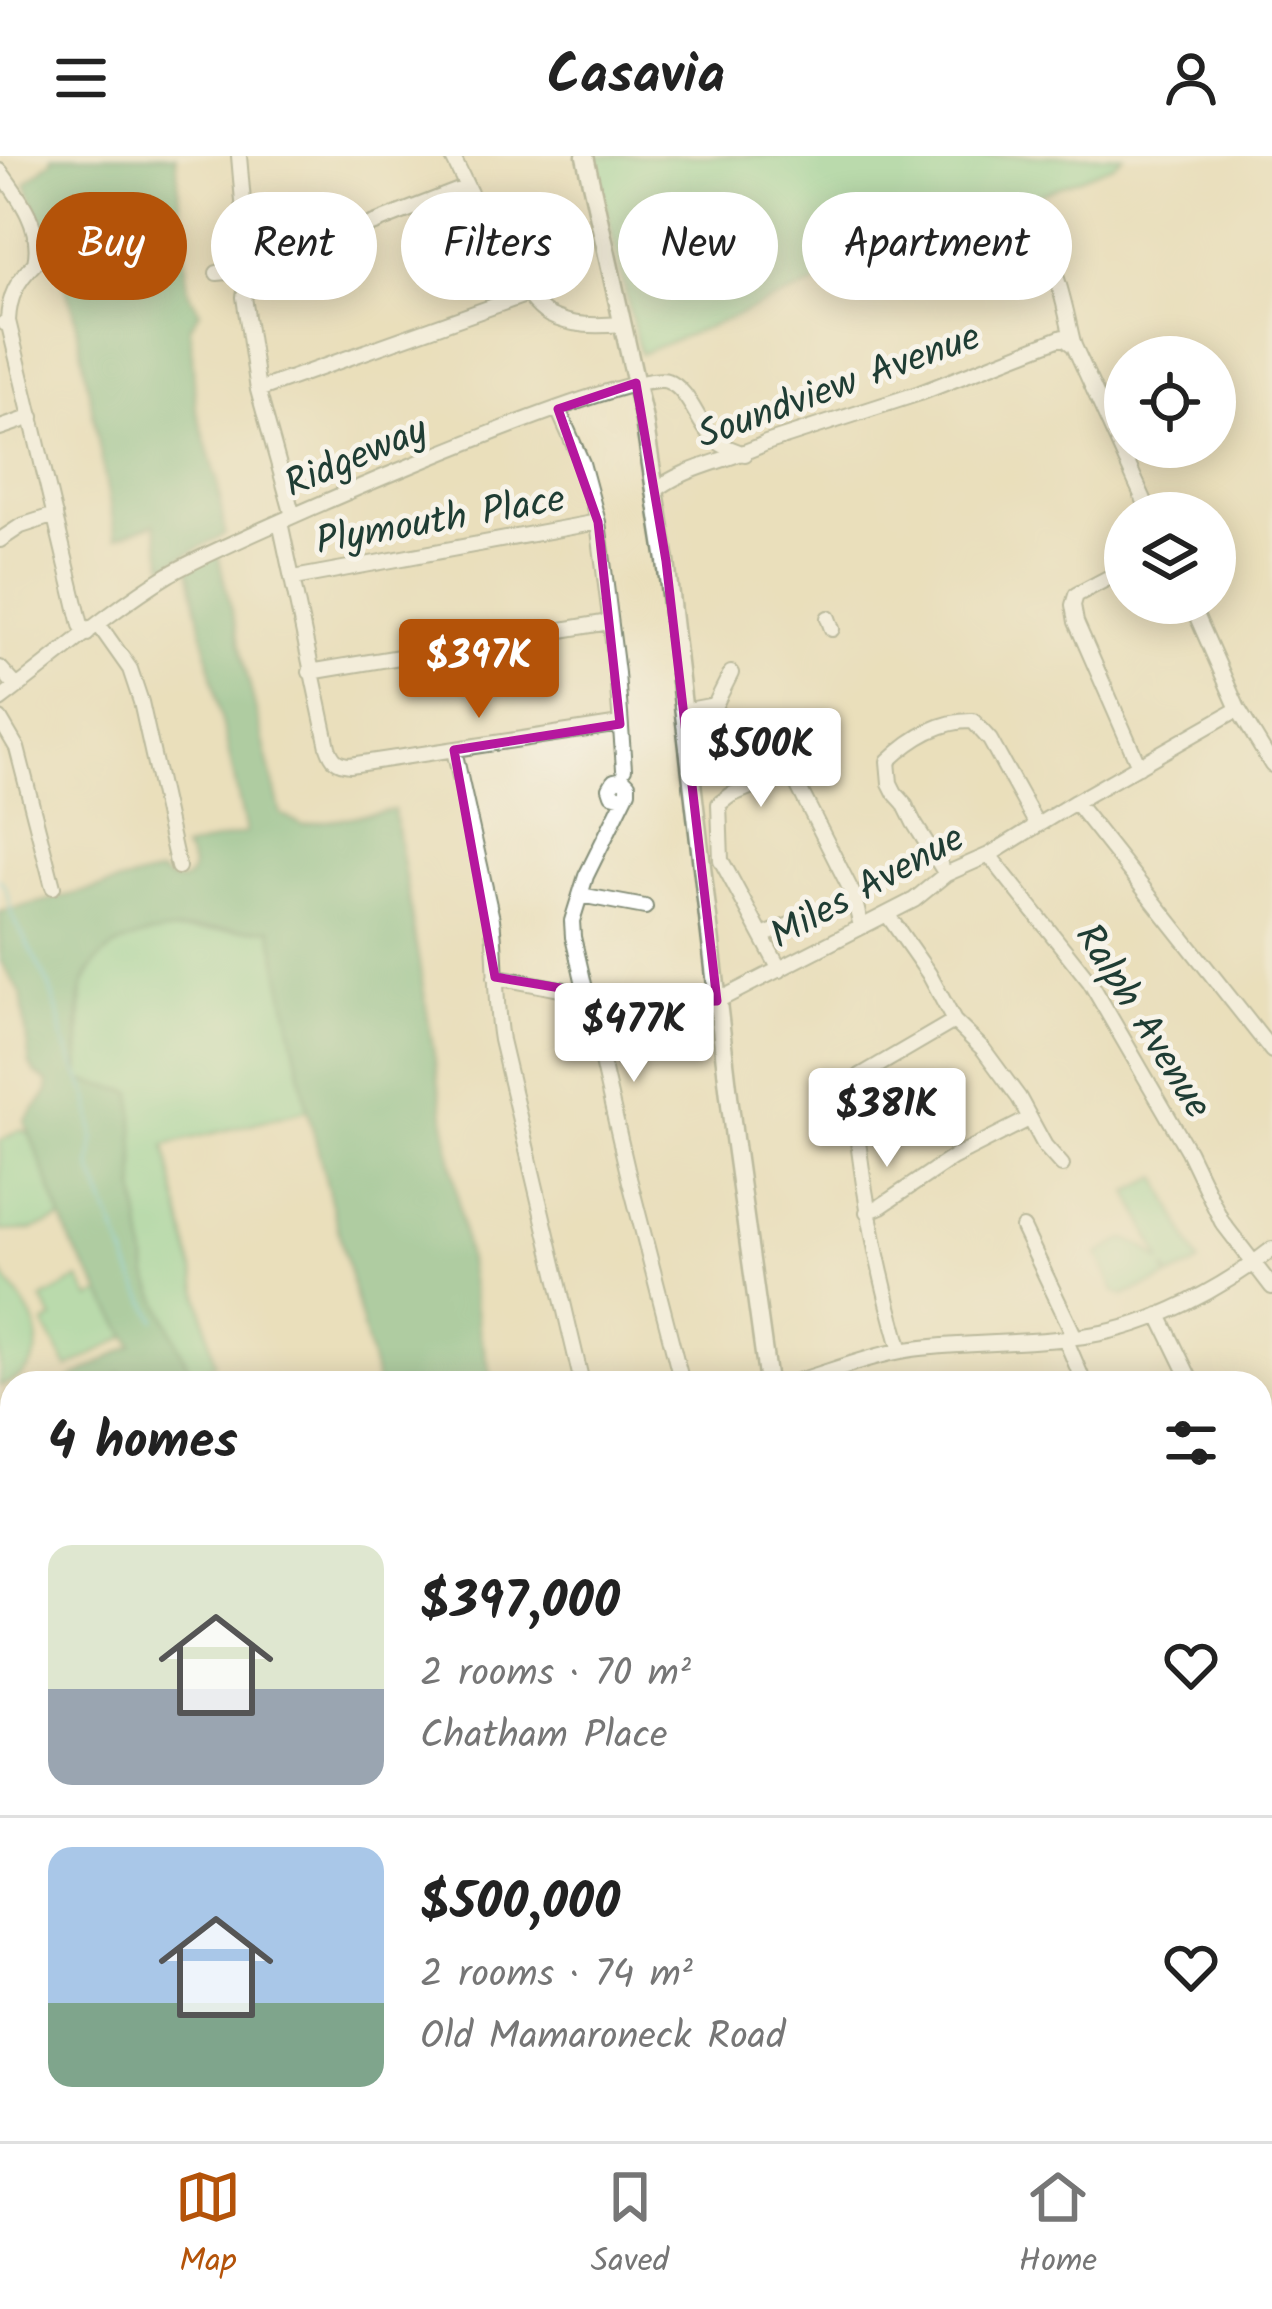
<!DOCTYPE html>
<meta charset="utf-8">
<style>
:root{--surface:#fff;--page:#f6f6f6;--text:#222;--muted:#767676;--line:#e0e0e0;--accent:#b45309}
body{margin:0;font-family:Kalam,sans-serif;background:var(--page);color:var(--text);height:100vh;display:flex;flex-direction:column;font-size:45px;white-space:nowrap}
*{box-sizing:border-box;margin:0}
p{font-size:39px;color:var(--muted)}
.icon{flex:none;width:66px;height:66px;fill:none;stroke:currentColor;stroke-width:2;stroke-linecap:round;stroke-linejoin:round}
.map{position:relative;flex:1;overflow:hidden}
.details{position:absolute;left:0px;top:1215px;width:1272px;height:771px;display:flex;flex-direction:column;background:var(--surface);border-radius:36px 36px 0 0;box-shadow:0 6px 30px #0003}
.details>*{flex:none}
.guide{position:absolute;left:36px;top:36px;width:1200px;height:108px;display:flex;gap:24px}
.buttons{position:absolute;left:1104px;top:180px;display:grid;gap:24px}
.buttons a{display:grid;place-items:center;width:132px;height:132px;border-radius:50%;background:var(--surface);box-shadow:0 6px 30px #0003;font-size:60px}
.price{position:absolute;translate:-50% -102px;padding:0 27px;border-radius:12px;background:#fff;color:#222;font-size:39px;line-height:78px;filter:drop-shadow(0 3px 6px #0008)}
.price::after{content:'';position:absolute;left:50%;top:72px;width:36px;height:27px;margin-left:-18px;background:inherit;clip-path:polygon(0 0,100% 0,50% 100%)}
.price.selected{background:var(--accent);color:#fff}
ul{padding:0;list-style:none}
li{display:flex;align-items:center;gap:36px;height:300px;padding:0 48px}
li+li{border-top:3px solid var(--line)}
li span{display:grid;place-items:center;flex:none;width:336px;height:240px;border-radius:24px;color:#555}
li>.icon{margin-inline-start:auto}
span .icon{width:144px;height:144px;fill:#fffc;stroke-width:1}
li b{font-size:51px}
h2{display:flex;justify-content:space-between;align-items:center;height:144px;padding:0 48px;font-size:51px}
.pill{padding:0 42px;border-radius:54px;background:var(--surface);box-shadow:0 6px 30px #0003;font-size:42px;line-height:108px}
.pill.selected{background:var(--accent);color:#fff}
header{display:flex;justify-content:space-between;align-items:center;height:156px;padding:0 48px;background:var(--surface);font-size:54px;font-weight:800}
.menu{display:flex;justify-content:space-around;align-items:center;height:168px;border-top:3px solid var(--line);background:var(--surface);font-size:33px;color:var(--muted)}
.menu a{display:grid;justify-items:center;gap:6px}
.menu .selected{color:var(--accent)}
.map>svg:first-child{display:block}
.green{fill:#80d69a;stroke:#508a67;stroke-width:3}
.forest{fill:#68b782;stroke:#447a5b;stroke-width:3}
.lines{fill:none;stroke-linecap:round;stroke-linejoin:round}
.stream{stroke:#5ac6d4;stroke-width:3}
.minor-casing{stroke:#848e78;stroke-width:18}
.major-casing{stroke:#848e78;stroke-width:21}
.minor{stroke:#fff;stroke-width:14}
.major{stroke:#fff;stroke-width:16}
.marked{fill:none;stroke:#b5179e;stroke-width:9;stroke-linejoin:round}
.labels{text-anchor:middle;stroke-width:10;stroke-linejoin:round;paint-order:stroke}
.street-label{font-size:39px;fill:#1f3d34;stroke:#f7f3e8}
</style>
<header><svg class="icon" aria-label="menu" viewBox="0 0 24 24"><path d="M4 6h16M4 12h16M4 18h16"/></svg>Casavia<svg class="icon" aria-label="person" viewBox="0 0 24 24"><circle cx="12" cy="8" r="4"/><path d="M4 21q1-7 8-7t8 7"/></svg></header>
<div class="map">
<svg width="1272" height="1985" viewBox="0 0 1272 1985">
<rect width="100%" height="100%" fill="#f7f3e8"/>
<filter id="ink" filterUnits="userSpaceOnUse"><feTurbulence type="fractalNoise" baseFrequency=".00833" numOctaves="2"/><feDisplacementMap in="SourceGraphic" scale="24" xChannelSelector="R" yChannelSelector="G"/><feConvolveMatrix kernelMatrix="1 2 1 2 8 2 1 2 1" color-interpolation-filters="sRGB"/></filter>
<filter id="wash" filterUnits="userSpaceOnUse"><feTurbulence type="fractalNoise" baseFrequency=".004" numOctaves="4" result="noise"/><feDisplacementMap in="SourceGraphic" scale="48" xChannelSelector="R" yChannelSelector="G"/><feGaussianBlur stdDeviation="2.7" result="paint"/><feColorMatrix in="noise" values="0 0 0 0 0 0 0 0 0 0 0 0 0 0 0 0 0 1.4 0 .05"/><feComposite in="paint" operator="in"/></filter>
<g filter="url(#wash)">
<rect width="100%" height="100%" fill="#eadfbb"/>
<path class="green" d="M594,0H1123L1113,9L640,198Z
M272,773L308,954L165,989L215,1207L192,1220L148,1120L136,1034L79,924L82,831L98,803L121,787L152,776Z
M20,974L34,979L71,1060L32,1074L0,1075V985Z
M1158,1021L1199,1107L1170,1121L1165,1112L1167,1122L1123,1140L1115,1136L1098,1098L1126,1083L1144,1091L1162,1106L1129,1036Z
M0,1115C20,1143 52,1173 31,1209C24,1220 13,1226 0,1230Z
M79,1123L90,1143L103,1136L127,1180L68,1212L44,1169L53,1163L42,1143Z"/>
<path class="forest" d="M52,0H176L188,135L200,156L190,171L196,252L217,323L225,378L165,410L155,367L116,382L74,155L26,27L53,3Z
M217,395L281,658L303,669L394,654L480,1178L494,1227H377L308,955L271,773C213,775 108,760 83,829C76,849 79,900 79,924L133,936L136,1034L148,1120L192,1220L179,1227H118L120,1217L99,1227H63L133,1189L72,1089L25,965L48,936V926L35,917L30,909L21,838L0,804V756L160,717C183,736 204,717 183,693L246,677L188,409Z"/>
<g class="lines">
<path class="stream" d="M0,723L6,732L12,759L49,829L60,863L62,881L89,943L94,981L91,1012L135,1125L156,1164"/>
</g>
</g>
<g filter="url(#ink)">
<g class="lines">
<g class="minor-casing">
<path id="minor" d="M239,0L249,114L244,141L258,234L293,360
M452,0C471,37 515,140 549,159C573,171 597,170 623,168
M0,15C20,42 43,73 35,107C17,125 9,140 8,165L4,167
M931,100C950,92 992,72 1012,72C1055,71 1065,158 1074,190
M217,117L249,114L284,102L467,31
M8,165L81,469L87,478
M258,234L528,138
M558,253L582,307L598,366L617,517L624,613
M0,272L32,261
M655,335C683,311 732,304 766,287L920,237L1063,181L1074,190L1150,357
M280,366L328,591C332,603 336,608 350,609L620,568
M0,384L21,370L55,359
M1125,413L1076,439L1073,449L1076,466L1139,610
M294,422L598,366
M1191,447L1238,553L1272,609
M828,462L832,473
M99,469L130,513L141,546L178,711
M0,512L17,531
M310,516L609,466
M0,544C55,503 109,455 168,419C222,387 629,210 667,225C689,233 697,266 712,281C721,290 733,294 745,298
M683,555L715,549L731,517
M0,563L17,592L53,731
M757,563L790,614
M454,594L492,763C497,804 494,842 501,884L582,1227
M688,599L757,563
M623,641L612,638L610,632L614,625L623,623L628,628V635L586,720L572,765L573,781L629,1022L682,1227
M1075,646L1272,895
M989,699L1090,826L1188,995L1222,1066L1272,1131
M946,718L914,667L904,647L895,637L890,627L888,605C911,583 940,564 973,565L990,584L1037,669
M580,739L645,751
M887,758L929,818L954,865L983,893L1019,942L1045,990L1062,1009
M763,780C795,765 824,760 853,738
M780,814L721,704L719,648L731,639L790,614L853,738L861,770
M495,821C568,833 643,855 717,845L914,744L946,718L989,699L1075,646L1238,553
M867,1056L881,1050L952,1002L1029,963
M1023,1072L1075,1181
M1159,1159L1192,1227
M1065,1182L1084,1227
M901,1195C881,1126 868,1064 859,993C856,971 849,939 860,920L954,865
M791,1227C829,1216 868,1200 906,1194C967,1185 1030,1189 1090,1179C1152,1170 1223,1132 1272,1093
M1260,1340L1272,1336
M0,1345L12,1338
M1260,1369L1272,1393
M0,1492L12,1486
M1260,1609L1272,1640
M1260,1654L1272,1648
M0,1713L12,1727
M1260,1854L1272,1879
M1260,1944L1272,1938
M485,1974L488,1985
M667,1974L672,1985
M783,1974L786,1985
M1090,1974L1095,1985
M219,1985L242,1974
M1175,1985L1197,1974"/>
</g>
<g class="major-casing">
<path id="major" d="M585,0L644,264L666,405L734,982L768,1227
M0,1628L12,1643
M0,1652L12,1667
M267,1974L276,1985
M288,1974L296,1985
M939,1974L944,1985"/>
</g>
<use href="#minor" class="minor"/>
<use href="#major" class="major"/>
</g>
</g>
<path d="M0 0H1272V1985H0ZM636,227L666,405L717,845L649,847L495,821L454,594L620,568L598,366L558,253Z" fill="#eadfbb" fill-opacity=".55" fill-rule="evenodd"/>
<path class="marked" d="M636,227L666,405L717,845L649,847L495,821L454,594L620,568L598,366L558,253Z"/>
<g class="labels">
<g class="street-label">
<text transform="translate(838 228) rotate(-20)" y="14">Soundview Avenue</text>
<text transform="translate(355 299) rotate(-23)" y="14">Ridgeway</text>
<text transform="translate(440 362) rotate(-10)" y="14">Plymouth Place</text>
<text transform="translate(866 729) rotate(-29)" y="14">Miles Avenue</text>
<text transform="translate(1145 864) rotate(58)" y="14">Ralph Avenue</text>
</g>
</g>
</svg>
<div class="buttons">
<a><svg class="icon" aria-label="locate" viewBox="0 0 24 24"><circle cx="12" cy="12" r="6"/><path d="M12 2v4M12 18v4M2 12h4M18 12h4"/></svg></a>
<a><svg class="icon" aria-label="layers" viewBox="0 0 24 24"><path d="M12 4l9 5-9 5-9-5zM3 14l9 5 9-5"/></svg></a>
</div>
<b class="price selected" style="left:479px;top:565px">$397K</b>
<b class="price" style="left:761px;top:654px">$500K</b>
<b class="price" style="left:634px;top:929px">$477K</b>
<b class="price" style="left:887px;top:1014px">$381K</b>
<div class="guide">
<a class="pill selected">Buy</a>
<a class="pill">Rent</a>
<a class="pill">Filters</a>
<a class="pill">New</a>
<a class="pill">Apartment</a>
</div>
<section class="details">
<h2>4 homes<svg class="icon" aria-label="filters" viewBox="0 0 24 24"><path d="M4 7h16M4 17h16"/><circle cx="9" cy="7" r="2"/><circle cx="15" cy="17" r="2"/></svg></h2>
<ul>
<li><span style="background:linear-gradient(#dfe7d0 60%,#9aa5b1 0)"><svg class="icon" aria-label="home" viewBox="0 0 24 24"><path d="M3 11l9-7 9 7M6 9v11h12V9"/></svg></span><div><b>$397,000</b><p>2 rooms · 70 m²</p><p>Chatham Place</p></div><svg class="icon" aria-label="heart" viewBox="0 0 24 24"><path d="M12 20l-8-8c-3-5 5-10 8-4 3-6 11-1 8 4z"/></svg></li>
<li><span style="background:linear-gradient(#a9c7e8 65%,#7fa58c 0)"><svg class="icon" aria-label="home" viewBox="0 0 24 24"><path d="M3 11l9-7 9 7M6 9v11h12V9"/></svg></span><div><b>$500,000</b><p>2 rooms · 74 m²</p><p>Old Mamaroneck Road</p></div><svg class="icon" aria-label="heart" viewBox="0 0 24 24"><path d="M12 20l-8-8c-3-5 5-10 8-4 3-6 11-1 8 4z"/></svg></li>
</ul>
</section>
</div>
<nav class="menu">
<a class="selected"><svg class="icon" aria-label="map" viewBox="0 0 24 24"><path d="M3 6l6-2 6 2 6-2v14l-6 2-6-2-6 2zM9 4v14M15 6v14"/></svg>Map</a>
<a><svg class="icon" aria-label="saved" viewBox="0 0 24 24"><path d="M7 4h10v16l-5-4-5 4z"/></svg>Saved</a>
<a><svg class="icon" aria-label="home" viewBox="0 0 24 24"><path d="M3 11l9-7 9 7M6 9v11h12V9"/></svg>Home</a>
</nav>
